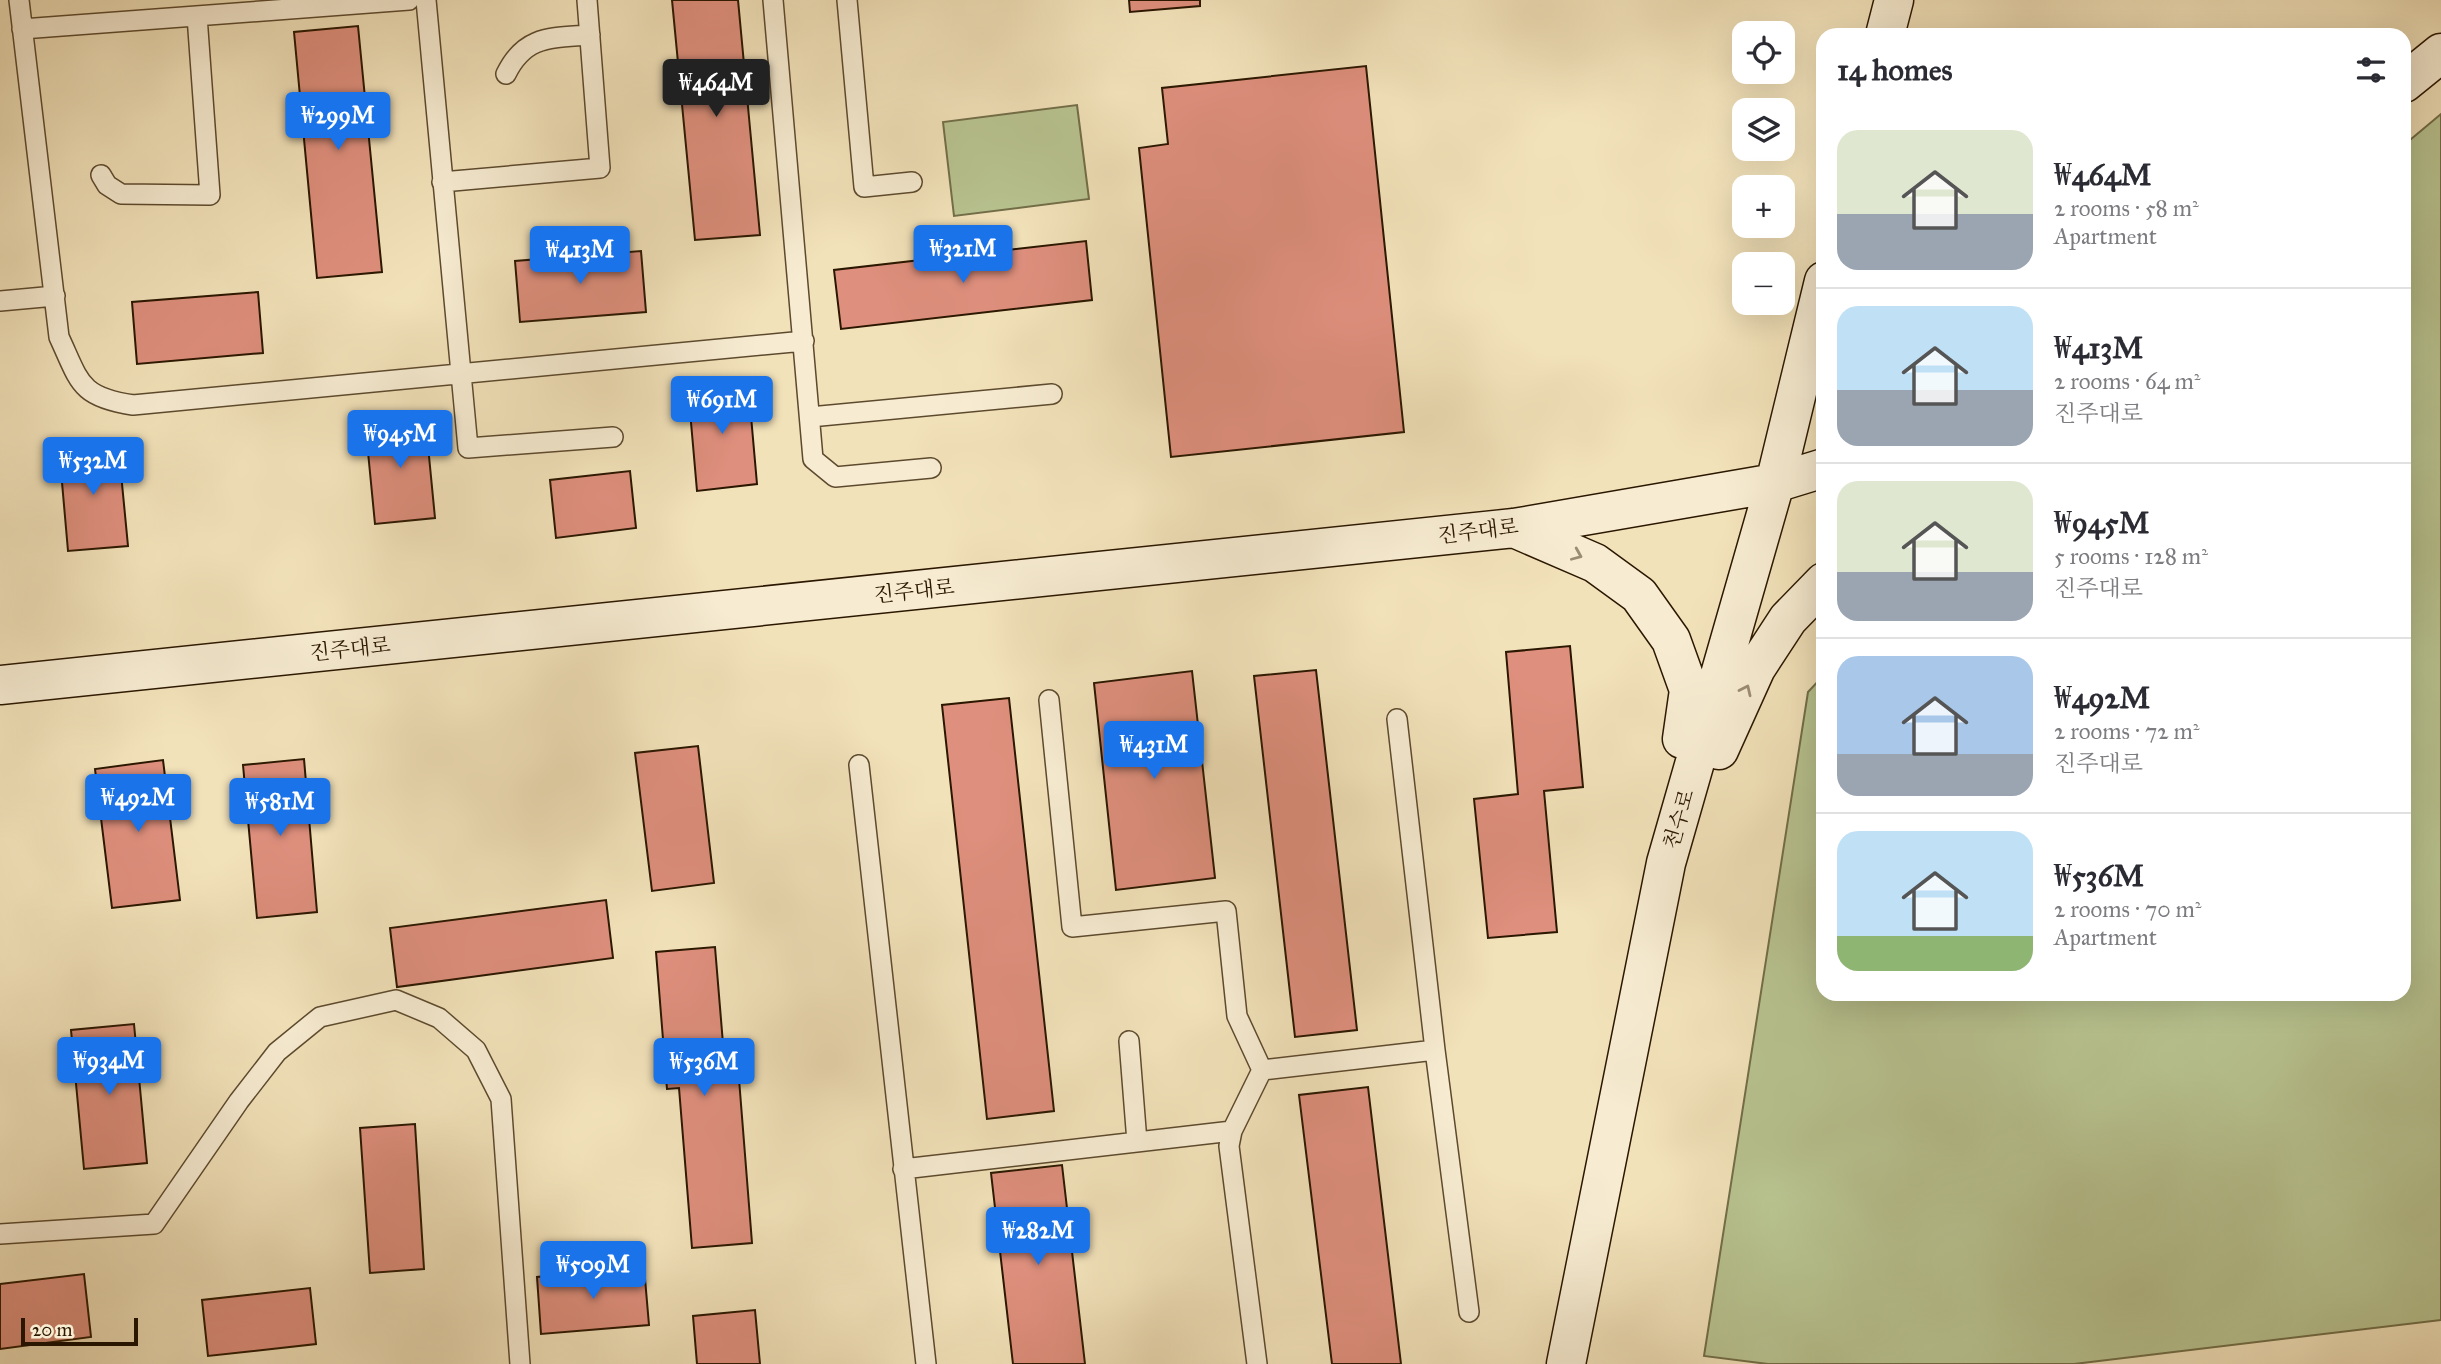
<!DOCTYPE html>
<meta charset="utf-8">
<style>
:root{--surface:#fff;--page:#f2f2f3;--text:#2b2b33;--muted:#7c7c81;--line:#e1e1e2;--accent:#1a73e8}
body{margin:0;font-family:"IM FELL Great Primer","Noto Serif KR",serif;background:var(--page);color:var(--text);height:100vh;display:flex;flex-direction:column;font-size:26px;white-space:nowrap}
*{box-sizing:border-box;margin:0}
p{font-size:23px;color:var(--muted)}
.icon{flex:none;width:38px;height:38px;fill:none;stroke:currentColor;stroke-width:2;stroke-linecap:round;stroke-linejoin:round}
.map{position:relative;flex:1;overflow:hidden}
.panel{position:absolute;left:1816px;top:28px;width:595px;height:973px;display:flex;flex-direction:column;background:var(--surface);border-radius:21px;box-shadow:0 7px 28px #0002}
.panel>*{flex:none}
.tools{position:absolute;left:1732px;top:21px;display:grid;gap:14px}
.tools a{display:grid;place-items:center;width:63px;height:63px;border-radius:14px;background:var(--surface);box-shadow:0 7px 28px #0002;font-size:35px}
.scale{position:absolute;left:21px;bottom:18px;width:117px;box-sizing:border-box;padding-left:7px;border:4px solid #2b1700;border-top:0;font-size:19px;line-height:24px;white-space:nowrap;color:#2b1700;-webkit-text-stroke:5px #f7ecd2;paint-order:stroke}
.price{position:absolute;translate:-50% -60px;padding:0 16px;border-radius:7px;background:var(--accent);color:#fff;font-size:23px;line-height:46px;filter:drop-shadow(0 2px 4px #0008)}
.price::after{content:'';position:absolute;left:50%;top:42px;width:21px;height:16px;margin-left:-10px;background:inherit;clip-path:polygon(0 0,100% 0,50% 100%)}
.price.on{background:#222;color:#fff}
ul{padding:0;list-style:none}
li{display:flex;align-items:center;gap:21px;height:175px;padding:0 21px}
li+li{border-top:2px solid var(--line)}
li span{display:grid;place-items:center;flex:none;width:196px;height:140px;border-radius:21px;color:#555}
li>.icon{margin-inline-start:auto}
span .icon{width:84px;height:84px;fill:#fffc;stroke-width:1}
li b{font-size:30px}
h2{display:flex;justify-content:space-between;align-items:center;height:84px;padding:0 21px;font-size:30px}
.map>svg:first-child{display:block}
.green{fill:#b8c491;stroke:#726e48;stroke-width:2}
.building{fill:#de8f7d;stroke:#2b1700;stroke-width:2}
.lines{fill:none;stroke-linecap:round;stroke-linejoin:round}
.lane-casing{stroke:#5d4a2e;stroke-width:22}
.secondary-casing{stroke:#2b1700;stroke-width:41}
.lane{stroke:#f7ecd2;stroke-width:19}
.secondary{stroke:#f7ecd2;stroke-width:38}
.oneway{stroke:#9b8c74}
.labels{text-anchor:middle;stroke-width:7;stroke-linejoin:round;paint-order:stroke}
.street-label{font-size:21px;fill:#2b1700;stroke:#f7ecd2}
</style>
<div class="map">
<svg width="2441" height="1364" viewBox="0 0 2441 1364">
<rect width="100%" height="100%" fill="#f2e2ba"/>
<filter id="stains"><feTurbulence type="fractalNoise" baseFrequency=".00286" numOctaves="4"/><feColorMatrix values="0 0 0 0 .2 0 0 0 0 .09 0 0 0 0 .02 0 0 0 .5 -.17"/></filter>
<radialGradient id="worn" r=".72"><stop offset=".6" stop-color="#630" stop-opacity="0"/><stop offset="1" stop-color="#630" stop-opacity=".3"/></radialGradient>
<path class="green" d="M1077,105L1089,199L954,216L943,122Z
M2441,114V1320L2074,1364H1768L1704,1356L1808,692L1823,676L1824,994H2404V145Z"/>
<path class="building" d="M672,0H738L760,235L695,240Z
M1129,0H1200V6L1130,12Z
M358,26L382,272L317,278L294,32Z
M1366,66L1404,432L1171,457L1139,148L1168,144L1162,88Z
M1086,241L1092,300L841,329L834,270Z
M641,251L646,312L520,322L515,261Z
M258,292L263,353L137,364L132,302Z
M748,382L757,484L697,491L688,388Z
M425,415L435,518L375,524L365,421Z
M118,442L128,546L68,551L59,448Z
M630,471L636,528L556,538L550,480Z
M1570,646L1583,787L1544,791L1557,932L1488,938L1474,799L1518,794L1506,652Z
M1316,670L1357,1030L1295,1037L1254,676Z
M1192,671L1215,878L1116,890L1094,683Z
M1009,698L1054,1111L987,1119L942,705Z
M698,746L714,883L652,891L635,753Z
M304,759L317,912L257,918L243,765Z
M163,760L180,900L112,908L95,769Z
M606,900L613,958L397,987L390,928Z
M715,947L726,1080L739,1079L752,1243L692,1248L679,1088L667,1089L656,952Z
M134,1024L147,1163L84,1169L71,1030Z
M1368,1087L1401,1364H1332L1299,1095Z
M415,1124L424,1269L370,1273L360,1128Z
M1062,1165L1085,1364H1013L991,1173Z
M644,1267L649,1325L541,1334L537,1277Z
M84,1274L91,1337L0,1349V1284Z
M310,1288L316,1344L208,1356L202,1300Z
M755,1310L760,1364H697L693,1316Z"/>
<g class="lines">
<g class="lane-casing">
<path id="lane" d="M19,0L59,337C80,382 79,397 133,405L804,341
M426,0L468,448L613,437
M773,0L813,459L835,477L931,468
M847,0L864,187L912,182
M22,29L409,0
M506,74C525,35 551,38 590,35
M101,175L107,185L121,194L210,195L197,16
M442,182L600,168L587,0
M0,301L55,296
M810,417L1052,394
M1049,700L1072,927L1226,911L1237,1016L1262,1070L1232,1131L1229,1146L1257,1364
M1397,719L1435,1050L1469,1312
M859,765L926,1364
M1129,1041L1137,1142
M1262,1070L1435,1050
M903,1169L1232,1131
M0,1234L154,1224L239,1101L277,1052L320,1017L396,1000L439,1018L476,1050L501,1099L520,1364"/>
</g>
<g class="secondary-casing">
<path id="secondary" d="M1885,35L1894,0
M2404,83L2441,53
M1514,528L1595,563L1639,595L1671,640L1689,690L1682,739
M0,685L1514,528L1775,483L1824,468
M1719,750L1756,668L1788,619L1824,582
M1566,1364L1666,863L1775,483L1824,281"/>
</g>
<use href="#lane" class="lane"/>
<use href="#secondary" class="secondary"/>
</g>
<defs><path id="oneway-chevron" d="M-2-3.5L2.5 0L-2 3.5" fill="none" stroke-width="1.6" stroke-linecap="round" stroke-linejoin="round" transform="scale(1.75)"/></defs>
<g class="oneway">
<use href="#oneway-chevron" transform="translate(1577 555) rotate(23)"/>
<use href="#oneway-chevron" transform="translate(1746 690) rotate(-65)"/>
</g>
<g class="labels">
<g class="street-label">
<text transform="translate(1478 531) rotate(-7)" y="7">진주대로</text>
<text transform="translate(914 591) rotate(-6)" y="7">진주대로</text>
<text transform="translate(350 649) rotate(-6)" y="7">진주대로</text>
<text transform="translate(1679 819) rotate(-74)" y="7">천수로</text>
</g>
</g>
<rect width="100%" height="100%" filter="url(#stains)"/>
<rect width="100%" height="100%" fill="url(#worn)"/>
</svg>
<div class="tools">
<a><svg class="icon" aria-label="locate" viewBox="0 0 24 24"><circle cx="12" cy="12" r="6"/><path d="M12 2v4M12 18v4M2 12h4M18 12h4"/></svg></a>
<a><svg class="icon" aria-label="layers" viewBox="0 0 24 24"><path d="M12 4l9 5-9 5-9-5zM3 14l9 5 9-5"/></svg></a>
<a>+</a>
<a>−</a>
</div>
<div class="scale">20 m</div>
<b class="price on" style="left:716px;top:119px">₩464M</b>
<b class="price" style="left:338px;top:152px">₩299M</b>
<b class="price" style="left:963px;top:285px">₩321M</b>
<b class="price" style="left:580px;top:286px">₩413M</b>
<b class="price" style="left:722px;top:436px">₩691M</b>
<b class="price" style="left:400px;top:470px">₩945M</b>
<b class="price" style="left:93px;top:497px">₩532M</b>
<b class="price" style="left:1154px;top:781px">₩431M</b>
<b class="price" style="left:138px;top:834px">₩492M</b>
<b class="price" style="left:280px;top:838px">₩581M</b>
<b class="price" style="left:109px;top:1097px">₩934M</b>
<b class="price" style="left:704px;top:1098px">₩536M</b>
<b class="price" style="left:1038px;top:1267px">₩282M</b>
<b class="price" style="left:593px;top:1301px">₩509M</b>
<section class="panel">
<h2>14 homes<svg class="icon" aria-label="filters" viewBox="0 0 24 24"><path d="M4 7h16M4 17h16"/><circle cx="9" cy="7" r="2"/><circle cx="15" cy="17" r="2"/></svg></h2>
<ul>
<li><span style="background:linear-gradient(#dfe7d0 60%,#9aa5b1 0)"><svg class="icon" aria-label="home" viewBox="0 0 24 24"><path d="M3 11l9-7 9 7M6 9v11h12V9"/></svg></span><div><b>₩464M</b><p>2 rooms · 58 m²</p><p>Apartment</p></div></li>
<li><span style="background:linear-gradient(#bfe0f5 60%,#9aa5b1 0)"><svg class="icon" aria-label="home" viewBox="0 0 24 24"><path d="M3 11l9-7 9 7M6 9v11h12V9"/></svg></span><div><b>₩413M</b><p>2 rooms · 64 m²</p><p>진주대로</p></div></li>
<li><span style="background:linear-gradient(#dfe7d0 65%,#9aa5b1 0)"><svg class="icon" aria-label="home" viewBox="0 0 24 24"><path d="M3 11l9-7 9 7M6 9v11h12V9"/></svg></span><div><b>₩945M</b><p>5 rooms · 128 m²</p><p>진주대로</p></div></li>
<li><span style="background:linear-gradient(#a9c7e8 70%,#9aa5b1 0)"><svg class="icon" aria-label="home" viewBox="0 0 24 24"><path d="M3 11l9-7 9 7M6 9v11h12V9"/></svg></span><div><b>₩492M</b><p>2 rooms · 72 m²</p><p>진주대로</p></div></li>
<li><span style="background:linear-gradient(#bfe0f5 75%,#8fb573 0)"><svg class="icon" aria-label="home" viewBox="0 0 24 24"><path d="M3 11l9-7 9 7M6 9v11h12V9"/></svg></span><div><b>₩536M</b><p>2 rooms · 70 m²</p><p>Apartment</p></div></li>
</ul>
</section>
</div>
